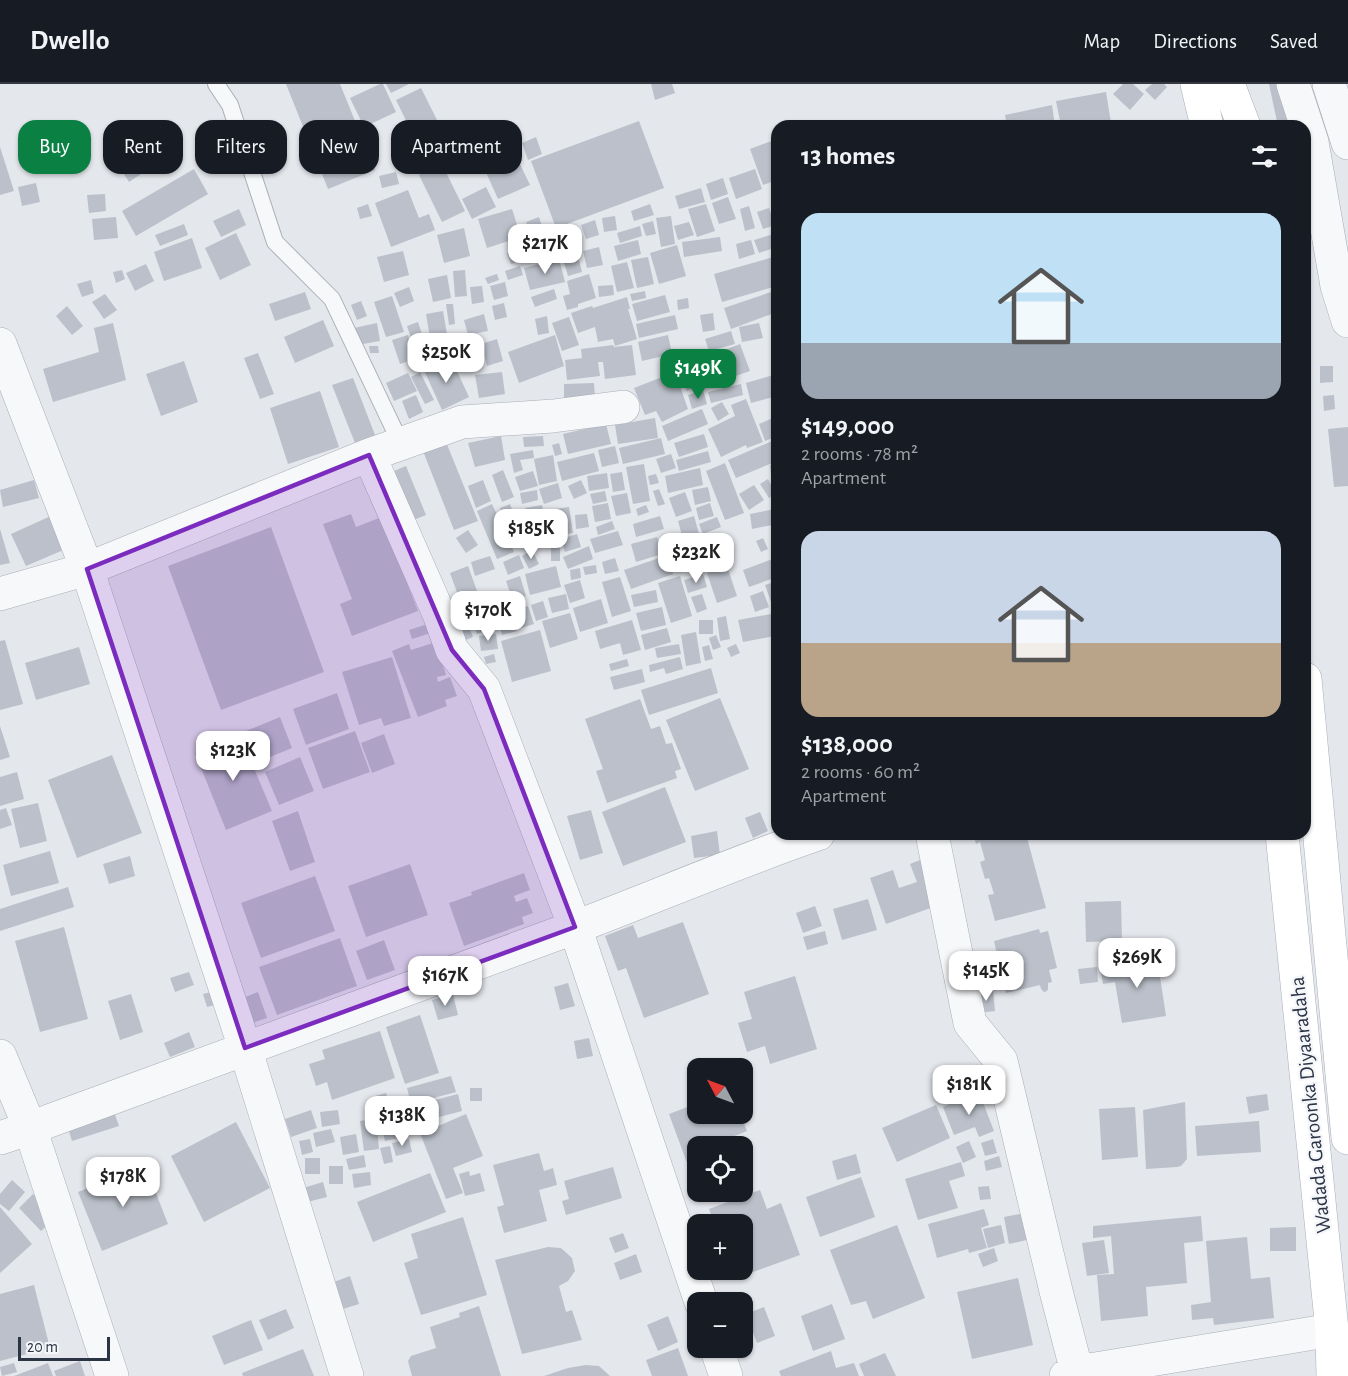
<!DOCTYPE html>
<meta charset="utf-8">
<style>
:root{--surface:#171b24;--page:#242831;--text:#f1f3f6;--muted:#9ea1a6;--line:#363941;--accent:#0b8043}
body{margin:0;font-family:"Alegreya Sans",sans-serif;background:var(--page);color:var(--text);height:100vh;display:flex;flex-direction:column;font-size:22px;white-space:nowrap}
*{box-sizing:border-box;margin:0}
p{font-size:20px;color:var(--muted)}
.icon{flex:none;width:33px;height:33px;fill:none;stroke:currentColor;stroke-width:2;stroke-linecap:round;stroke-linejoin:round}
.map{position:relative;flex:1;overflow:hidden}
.side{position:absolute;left:771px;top:36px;width:540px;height:720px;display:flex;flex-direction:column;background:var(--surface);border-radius:18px;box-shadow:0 2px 4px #0004}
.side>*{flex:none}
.guide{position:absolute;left:18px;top:36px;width:570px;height:54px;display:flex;gap:12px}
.needle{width:39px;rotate:311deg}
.buttons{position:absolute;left:687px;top:974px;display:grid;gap:12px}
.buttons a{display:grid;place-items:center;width:66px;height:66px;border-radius:12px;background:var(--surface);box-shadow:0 2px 4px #0004;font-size:30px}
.scale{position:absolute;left:18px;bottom:15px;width:92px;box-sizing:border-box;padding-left:6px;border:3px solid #2b3445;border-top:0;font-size:16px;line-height:21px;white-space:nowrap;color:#2b3445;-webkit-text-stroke:4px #f4f6f9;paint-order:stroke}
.price{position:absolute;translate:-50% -51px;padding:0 14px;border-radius:12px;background:#fff;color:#222;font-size:20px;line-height:39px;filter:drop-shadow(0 2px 3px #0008)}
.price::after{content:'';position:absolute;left:50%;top:36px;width:18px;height:14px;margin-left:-9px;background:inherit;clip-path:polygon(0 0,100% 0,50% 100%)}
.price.selected{background:var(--accent);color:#fff}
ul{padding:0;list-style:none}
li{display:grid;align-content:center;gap:12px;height:318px;padding:0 30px}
li span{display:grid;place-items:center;height:186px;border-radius:18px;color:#555}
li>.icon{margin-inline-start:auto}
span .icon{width:108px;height:108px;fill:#fffc;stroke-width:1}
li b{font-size:26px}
h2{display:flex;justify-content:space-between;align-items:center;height:72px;padding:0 30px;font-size:26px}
.chip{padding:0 21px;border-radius:18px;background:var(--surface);box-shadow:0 2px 4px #0004;font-size:21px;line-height:54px}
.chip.selected{background:var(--accent);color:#fff}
header{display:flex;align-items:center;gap:36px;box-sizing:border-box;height:84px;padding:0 30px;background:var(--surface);border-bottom:2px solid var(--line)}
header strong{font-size:28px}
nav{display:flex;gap:33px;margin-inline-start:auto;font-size:21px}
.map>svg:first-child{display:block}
.building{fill:#bbc0ca}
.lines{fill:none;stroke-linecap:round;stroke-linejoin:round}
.lane-casing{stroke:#a9aeb7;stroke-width:18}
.street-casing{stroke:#a9aeb7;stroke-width:34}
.secondary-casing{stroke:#a9aeb7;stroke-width:34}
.lane{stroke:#f7f8fa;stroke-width:16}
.street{stroke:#f7f8fa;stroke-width:33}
.secondary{stroke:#fff;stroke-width:33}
.marked{fill:#7b2cbf;fill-opacity:0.2;stroke:#7b2cbf;stroke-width:4.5;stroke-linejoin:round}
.labels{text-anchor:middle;stroke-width:4.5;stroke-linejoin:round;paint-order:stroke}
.street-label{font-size:21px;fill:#2b3445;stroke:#f4f6f9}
</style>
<header>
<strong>Dwello</strong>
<nav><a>Map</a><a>Directions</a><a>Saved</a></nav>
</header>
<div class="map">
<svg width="1348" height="1292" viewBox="0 0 1348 1292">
<rect width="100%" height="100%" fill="#e4e7ec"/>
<path class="building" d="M286,0H340L375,86L328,105Z
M380,0H383L396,28L364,43L350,14Z
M386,0H409L391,9Z
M651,0H672L675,9L655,16Z
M1123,0H1133L1144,10L1130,26L1113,10Z
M1152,0H1164L1167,3L1155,16L1145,6Z
M1269,0H1285L1294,42H1278Z
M421,4L443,48L418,61L396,16Z
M1106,8L1111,39L1094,42H1061L1056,17Z
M1052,21L1055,42H1007L1005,31Z
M639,37L664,104L556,144L531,77Z
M506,51L530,101L498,115L475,64Z
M536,53L542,70L528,76L522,59Z
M777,55V96L763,101L750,65Z
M0,63L14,107L0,111Z
M146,71L153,82L129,98L122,87Z
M442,80L465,127L442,138L419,91Z
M194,85L208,110L136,152L122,127Z
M755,85L762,105L736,115L729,94Z
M396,88L399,100L382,104L379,92Z
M723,94L728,110L711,116L706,100Z
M36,99L40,118L22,122L18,103Z
M486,103L496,123L472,135L462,115Z
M701,104L705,118L679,125L675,112Z
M408,106L419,134L429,130L435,146L391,163L375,119Z
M105,110L106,127L89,129L87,111Z
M728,113L736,135L719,140L712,119Z
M368,120L372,132L360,135L357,124Z
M650,120L654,131L634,137L631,127Z
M706,120L715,147L697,153L688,125Z
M749,122L755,144L745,147L740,125Z
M769,124L775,141L763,145L757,128Z
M239,125L246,141L221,153L213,137Z
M512,125L521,153L487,164L478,135Z
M615,132L617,146L604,148L602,134Z
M671,132L675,160L661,163L656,134Z
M116,133L118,154L94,156L92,135Z
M539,133L543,145L531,150L526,138Z
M595,136L599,151L586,155L581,141Z
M653,137L656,150L646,152L642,140Z
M689,138L694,151L678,156L674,142Z
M184,140L188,151L160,162L155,151Z
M576,142L580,155L567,160L562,147Z
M640,142L642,152L620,159L617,149Z
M464,144L470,172L444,179L437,151Z
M559,148L564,162L544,170L538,155Z
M236,149L251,181L220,196L205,164Z
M777,149V163L759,169L754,156Z
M720,153L722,167L684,173L682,158Z
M192,154L202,184L164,197L154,168Z
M638,156L641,170L618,177L614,162Z
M751,156L755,170L739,175L736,160Z
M677,161L686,192L659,200L650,169Z
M526,163L529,175L511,180L507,169Z
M599,163L603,181L587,184L583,167Z
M403,167L409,191L384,198L377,173Z
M578,172L582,188L568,192L563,175Z
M777,172V202L722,218L714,190Z
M648,173L654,200L637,204L631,176Z
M559,175L565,198L530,206L524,184Z
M627,178L634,204L617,208L611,182Z
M146,180L154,197L135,207L126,189Z
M520,182L523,191L508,196L505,187Z
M122,186L125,195L116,199L113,188Z
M465,186L467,212L455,213L453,187Z
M497,190L499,196L488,200L485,194Z
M589,190L596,214L578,220V223L567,226L563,212L570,210L567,197Z
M447,191L451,214L433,218L428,195Z
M91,196L94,209L82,213L77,200Z
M505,198L508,212L494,216L490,202Z
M613,201L614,211L599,213L598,202Z
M482,202L484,218L472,220L470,203Z
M409,203L414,217L400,223L394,209Z
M554,205L557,215L535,223L531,213Z
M777,206V228L731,245L724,224Z
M645,207L646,214L632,217L630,210Z
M305,208L311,225L275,237L269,220Z
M105,210L117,226L104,235L92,218Z
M665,211L670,228L637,237L632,220Z
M392,212L404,248L386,253L374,218Z
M627,213L630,225H628L637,255L615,262L613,255L598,258L595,243L578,249L571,229L592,222L593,224Z
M688,214L689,224L678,226L677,216Z
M361,217L367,232L357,236L351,221Z
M504,219L507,233L495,236L492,222Z
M446,220H453L455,240L449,241Z
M67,222L83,242L72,251L56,232Z
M443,227L449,262L432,265L426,230Z
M713,229L715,246L703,248L700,231Z
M484,230L488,247L468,251L464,236Z
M675,231L678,245L639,254L636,240Z
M547,232L549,249L538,251L535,235Z
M569,233L579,261L562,267L552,239Z
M323,236L334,262L295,279L284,253Z
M418,238L429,272L418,275L407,242Z
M113,239L126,296L53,318L43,285L99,268L94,244Z
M377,239L380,257L357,261L354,244Z
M759,239L763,254L742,258L739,243Z
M731,247L735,260L709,267L705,255Z
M408,251L415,275L400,280L392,256Z
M555,251L564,282L519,299L508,268Z
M668,251L672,270L642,277L638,258Z
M497,255L503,277L487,282L481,260Z
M476,256L480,281L462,284L458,259Z
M740,260L750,287L724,296L715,270Z
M613,261L614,263L632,261L636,291L605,295L603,278H598L600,292L567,296L565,276L582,274L581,265Z
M369,262H378L379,269H370Z
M258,269L274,310L260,315L244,274Z
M711,271L718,287L701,294L703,299L687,307L678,283L693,277V278Z
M451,274L469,313L442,326L424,286Z
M184,277L198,318L161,332L146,290Z
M1320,282H1333V298L1320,299Z
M420,288L434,316L425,320L411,293Z
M502,288L505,310L479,314L475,291Z
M675,288L688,325L662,338L656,327L645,331L634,304Z
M408,289L417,307L394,317L386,299Z
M777,290V312L751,319L746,299Z
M353,294L375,351L355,359L332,301Z
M594,299L595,314L564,315V300Z
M741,300L743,311L711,319L708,308Z
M703,306L707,320L692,325L688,311Z
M320,307L339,363L288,380L270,324Z
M416,311L423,328L409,335L402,317Z
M1334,311L1335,325L1324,327L1323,312Z
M746,315L763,358L747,364L746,361L721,373L708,345L735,332L731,321Z
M722,318L729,330L718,337L711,324Z
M702,325L708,340L668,357L662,342Z
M655,334L658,354L618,360L615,341Z
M773,334L777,344V352L765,357L759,340Z
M606,340L611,360L568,370L563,350Z
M1348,343V402L1334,403L1328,345Z
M704,350L708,363L679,373L674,359Z
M501,352L505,376L475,383L468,359Z
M543,352L544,362L524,363L523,353Z
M444,353L478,437L454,446L421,362Z
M661,354L665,370L623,380L619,364Z
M777,355V377L736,394L728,376Z
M559,359L562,370L555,372L552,361Z
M615,362L619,379L602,383L598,366Z
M533,366L534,374L520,376L523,386L514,389L510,370Z
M708,367L711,378L679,387L676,376Z
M594,369L599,387L562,397L557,378Z
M671,370L676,384L661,389L656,375Z
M553,371L557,397L539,401L534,375Z
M725,379L744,429L725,436L706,387Z
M644,380L650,417L633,420L626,383Z
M770,381H777V390H771Z
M406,382L426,431L406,439L387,390Z
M700,384L703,401L668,409L665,392Z
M503,386L514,413L502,418L492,391Z
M533,387L538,402L520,407L515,393Z
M622,388L625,406L613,408L610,390Z
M607,389L609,404L589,407L587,392Z
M656,390L659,399L650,401L648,392Z
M768,395L776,410L769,414L760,400Z
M34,396L39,414L3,423L0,406Z
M483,396L491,417L476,424L468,402Z
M581,396L587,409L574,415L568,402Z
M558,399L562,414L544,420L539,405Z
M754,401L764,416L749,426L739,410Z
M708,403L711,417L695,421L692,406Z
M659,405L665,420L658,422L653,407Z
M537,406L538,416L522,420L520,409Z
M605,407L607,417L593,420L590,410Z
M685,408L692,427L676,433L669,414Z
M627,409L631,429L616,432L611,412Z
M608,419L611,435L595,438L592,422Z
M710,419L714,432L699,436L696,424Z
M492,420L514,468L497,475L477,427Z
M510,420L520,447L510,451L500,424Z
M542,421L546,440L529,444L525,424Z
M646,421L649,428L638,432L636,425Z
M569,423L573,449L552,452L548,426Z
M775,425L777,440L752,445L750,430Z
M351,430L356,443L379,434L383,443L396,438L418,495L407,499L418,527L352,552L340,520L352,515L323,440Z
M587,430L589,443L576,445L575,431Z
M53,431L68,464L26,482L11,450Z
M660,432L664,445L636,453L633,440Z
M694,432L699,450L683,455L678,437Z
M717,433L721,443L703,450L699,440Z
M612,437L615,445L598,451L596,443Z
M545,442L549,459L525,464L522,447Z
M271,443L324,588L221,626L168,482Z
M0,445L10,479L0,481Z
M468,446L478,461L466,469L456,454Z
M618,447L623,461L595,469L590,455Z
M577,450L581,463L565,468L561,455Z
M657,453L662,470L636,478L631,460Z
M763,454L768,465L761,468L756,457Z
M695,455L702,471L677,482L670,466Z
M551,460H560V477H551Z
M717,461L723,479L710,483L703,465Z
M589,462L593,475L568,485L563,473Z
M532,466L539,480L529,485L522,472Z
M519,471L524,484L508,491L503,478Z
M668,471L673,490L631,505L624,486Z
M490,472L495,485L475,492L471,478Z
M615,474L619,487L605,490L602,478Z
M775,474L777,479V493L749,503L743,486Z
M701,475L705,483L691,490L687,482Z
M596,481L597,489L585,491L583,483Z
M468,482L481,518L463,525L450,489Z
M556,482L561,503L530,511L525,490Z
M727,482L737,512L717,519L707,489Z
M580,484L581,494L571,496L570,486Z
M703,490L707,503L688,509L684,496Z
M520,492L526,512L513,517L506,497Z
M680,492L692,532L671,539L658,499Z
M620,493L631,527L612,533L602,498Z
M580,496L585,514L570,519L564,501Z
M777,497V516L771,518L765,501Z
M656,506L658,518L634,523L631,511Z
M763,507L769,523L755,528L750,512Z
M566,510L569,525L552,529L548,514Z
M702,510L707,525L697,529L691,513Z
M504,511L510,527L494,533L487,518Z
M601,515L608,539L580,548L573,524Z
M543,517L548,533L536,537L531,521Z
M528,522L534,540L521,544L516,526Z
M662,523L666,541L641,547L636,529Z
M481,526L489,545L477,550L469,531Z
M570,529L578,555L550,564L542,537Z
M771,530L775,552L743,558L738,536Z
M464,531L473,553L457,560L447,538Z
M726,532L730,555L720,557L717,534Z
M513,533L517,547L502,551L498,537Z
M632,536L641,566L623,571L620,559L600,565L595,547Z
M699,536H713V550H699Z
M434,538L437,547L412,555L409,546Z
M667,544L671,558L645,566L641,551Z
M540,546L551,587L512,598L501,557Z
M696,548L701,579L686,582L681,551Z
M496,550L498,565L481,567L479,552Z
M716,551L721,563L713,566L709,554Z
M5,556L23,620L0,626V557Z
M436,558L446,591L437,593L438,598L450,593L457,612L445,616L447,622L418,633L392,567L409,560L411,566Z
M679,560L681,570L657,574L655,564Z
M736,560L740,569L731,573L727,564Z
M709,561L713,575L705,577L702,563Z
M79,563L90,600L36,616L25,579Z
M494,570L496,578L486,580L484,573Z
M392,573L411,634L384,642L381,634L359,641L342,588Z
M680,573L683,585L666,590L664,584L650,588L649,581Z
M627,575L629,582L611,587L609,580Z
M711,584L718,609L649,631L641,606Z
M642,585L645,598L614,606L610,593Z
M337,609L349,645L306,661L293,625Z
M720,614L749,685L695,707L666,636Z
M640,615L651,645L660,642L666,660L672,659L681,685L675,687L677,694L607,719L596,687L603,685L585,635Z
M280,633L292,664L258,678L246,647Z
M0,642L10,673L0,676Z
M355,647L370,688L323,705L308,664Z
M384,650L395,680L372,689L361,659Z
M240,651L272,727L226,746L195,669Z
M112,671L142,749L77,774L48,696Z
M300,673L314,707L279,721L265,688Z
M17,688L24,715L0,722V693Z
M665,703L686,758L623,782L602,728Z
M38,719L47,757L20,764L11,725Z
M6,724L12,741L0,745V726Z
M591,726L603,769L580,776L567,732Z
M298,727L315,778L290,787L272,737Z
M760,728L768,747L753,754L745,734Z
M717,747L720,771L694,774L691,752Z
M973,750H1026L1046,824L995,837L988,811L994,810L989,794L985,795L980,778L985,776L980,758L976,760Z
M50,767L59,799L11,812L3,781Z
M130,772L135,792L109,800L103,780Z
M920,776L936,822L886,840L870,794L893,786L899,804L917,798L910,780Z
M410,780L428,831L366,853L348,802Z
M524,789L530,806L514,812L516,818L527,814L533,829L522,833L524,840L464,862L449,819L472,811L471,808Z
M315,792L335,847L261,874L241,819Z
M68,803L74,823L0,847V825Z
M868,815L877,846L842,856L833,825Z
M1121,817L1122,857L1086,858L1085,818Z
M815,822L822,842L803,849L796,829Z
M683,838L709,910L644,934L626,884L618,887L605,852L633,841L638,854Z
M64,843L88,935L40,948L15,857Z
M1039,845L1040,849L1048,847L1057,884L1049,886L1052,898L1048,899V905L1047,907L1044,908L1041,905L1040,901L1006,909L994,857Z
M825,847L828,860L807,866L803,853Z
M340,854L357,902L277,931L259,883Z
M384,856L395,886L367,896L356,867Z
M1157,873L1166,932L1122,939L1115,898L1103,900L1100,882Z
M1097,883L1098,898L1080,900L1078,885Z
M189,888L194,901L175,908L170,894Z
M795,892L817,965L770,980L765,962L747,968L738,939L752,935L744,908Z
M568,899L575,922L560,926L554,903Z
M993,906L995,927L978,929L976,909Z
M211,908L215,921L207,923L203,910Z
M258,908L267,934L252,939L243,914Z
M131,910L143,948L120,956L108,917Z
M453,910L458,931L438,936L432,916Z
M420,931L439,989L405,1000L386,943Z
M380,947L395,994L332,1016L327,998L316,1002L309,980L325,975L322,966Z
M189,948L195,963L170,973L164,959Z
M589,954L593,972L577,975L574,957Z
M451,992L456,1008L411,1020L407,1004Z
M470,1004H482V1017H470Z
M979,1008L994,1047L979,1053L975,1043L954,1051L943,1023Z
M386,1009L390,1022L376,1026L372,1013Z
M458,1010L462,1027L416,1039L412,1022Z
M1267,1010L1269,1026L1249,1030L1246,1013Z
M1185,1018L1187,1075L1181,1082L1177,1083L1146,1085L1143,1026Z
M698,1019V1029H740L747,1047L732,1053L735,1062H698V1097L694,1098L669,1030Z
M936,1021L950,1054L897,1078L882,1044Z
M1135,1023L1138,1073L1102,1076L1099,1025Z
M113,1025L119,1042L72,1057L67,1041Z
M402,1025L408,1052L385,1057L379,1031Z
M311,1026L317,1044L291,1053L285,1035Z
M338,1026L340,1040L322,1043L320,1028Z
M466,1030L483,1072L453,1084L463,1109L446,1115L418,1044L434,1037L436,1043Z
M376,1034L379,1065L364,1067L360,1037Z
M1259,1037L1261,1068L1197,1072L1195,1042Z
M236,1038L270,1104L204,1138L171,1072Z
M331,1045L335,1058L316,1063L313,1049Z
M356,1050L359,1068L343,1071L340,1053Z
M310,1055L313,1068L302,1071L299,1057Z
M409,1055L412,1068L396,1072L392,1059Z
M993,1055L997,1069L985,1072L981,1059Z
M969,1057L976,1073L963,1079L956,1063Z
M390,1062L393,1078L384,1080L380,1064Z
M539,1069L544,1087L553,1084L557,1101L539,1106L547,1137L504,1149L497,1123L504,1121L493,1081Z
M856,1070L861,1089L837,1096L832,1077Z
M364,1071L366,1083L349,1086L346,1075Z
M999,1072L1002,1083L986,1087L984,1077Z
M305,1074H320V1090H305Z
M961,1078L965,1092L949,1097L958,1124L918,1136L905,1095Z
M145,1081L168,1140L102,1167L78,1108Z
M329,1082H343V1100H329Z
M613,1083L622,1114L566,1131L562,1117L569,1115L564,1097Z
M469,1087L470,1092L480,1089L485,1107L465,1112L459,1090Z
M370,1088L371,1101L354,1104L352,1090Z
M430,1089L446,1128L373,1158L357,1118Z
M861,1093L875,1133L820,1153L806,1113Z
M12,1096L25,1108L9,1127L0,1120V1110Z
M323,1098L327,1113L307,1118L303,1104Z
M989,1102L991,1115L980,1116L978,1103Z
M760,1106L767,1125L781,1119L800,1171L734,1195L731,1185H742V1140H715L709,1125Z
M33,1110L56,1133L41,1147L19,1124Z
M0,1123L32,1160L0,1189Z
M984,1125L989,1141L981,1144L987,1164L969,1169L968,1165L937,1174L928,1140Z
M1025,1129L1031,1155L1009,1160L1004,1133Z
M1201,1132L1203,1157L1184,1159L1187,1199L1146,1203L1148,1232L1101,1237L1097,1191L1114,1190L1111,1152L1093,1154V1142Z
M463,1133L487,1211L421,1231L404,1179L418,1174L411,1150Z
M897,1141L925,1214L873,1235L866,1217L851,1221L830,1166Z
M1001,1141L1005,1159L988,1164L983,1145Z
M1296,1143V1167H1270V1144Z
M623,1149L629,1164L615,1169L609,1154Z
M1247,1153L1251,1195L1270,1193L1274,1234L1214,1241L1213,1234L1192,1236L1191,1221L1211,1218L1206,1157Z
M1104,1156L1109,1189L1087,1192L1082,1159Z
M548,1163L561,1164L572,1174L575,1187L568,1197L559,1202L566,1228L572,1226L582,1256L522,1270L495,1176Z
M994,1164L998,1177L983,1183L978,1170Z
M636,1170L642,1188L620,1196L614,1179Z
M350,1192L359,1220L343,1225L334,1198Z
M1018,1194L1033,1261L972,1275L957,1208Z
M34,1201L50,1264L0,1277V1210Z
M832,1220L845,1255L813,1267L801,1232Z
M479,1222L501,1292H412L408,1277L411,1272L436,1264L430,1243L460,1233L459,1229Z
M764,1223L775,1252L757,1259L746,1230Z
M286,1225L294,1244L268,1256L259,1236Z
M668,1232L678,1258L658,1267L647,1241Z
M251,1236L263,1266L224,1281L212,1252Z
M678,1264L688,1292H652L646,1276Z
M303,1265L314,1292H243L242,1289Z
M831,1267L836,1284L854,1279L859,1292H781L779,1287Z
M885,1269L896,1292H864L859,1280Z
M80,1277L85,1292H56L54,1287Z
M14,1279L17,1288L2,1292L0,1283Z
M48,1279L53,1292H14Z
M586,1281L599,1282L610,1292H544L568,1284Z"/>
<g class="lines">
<g class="lane-casing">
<path id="lane" d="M216,0L230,21L275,158L332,215L401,360"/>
</g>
<g class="street-casing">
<path id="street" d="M1293,0L1312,58L1337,202L1348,237
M1329,0L1348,59
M0,260L87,485L245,964L347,1292
M369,371L439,530L452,566L484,605L575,843L701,1218
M0,510L87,485L369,371L462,338L553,332L623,323
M932,750L970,939L1001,977L1056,1207L1077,1288
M0,972L30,1044L112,1292
M0,1054L30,1044C211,977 393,912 573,844C655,813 736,778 818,750
M716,1263L726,1292
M1066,1292L1077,1288L1332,1246"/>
</g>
<g class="secondary-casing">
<path id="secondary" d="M1197,0L1207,42
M1228,0L1244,42
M1305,595L1348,1054
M1282,750L1332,1246L1333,1292"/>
</g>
<use href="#lane" class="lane"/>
<use href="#street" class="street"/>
<use href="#secondary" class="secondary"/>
</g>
<path class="marked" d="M369,371L452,566L484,605L575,843L245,964L87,485Z"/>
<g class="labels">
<g class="street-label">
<text transform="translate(1310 1021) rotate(-96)" y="7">Wadada Garoonka Diyaaradaha</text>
</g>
</g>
</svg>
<div class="buttons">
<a><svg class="needle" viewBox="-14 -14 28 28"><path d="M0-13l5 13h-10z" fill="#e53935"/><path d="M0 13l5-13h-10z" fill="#9ea1a6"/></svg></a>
<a><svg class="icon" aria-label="locate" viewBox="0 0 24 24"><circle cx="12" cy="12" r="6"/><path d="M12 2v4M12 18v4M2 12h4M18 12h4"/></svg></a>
<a>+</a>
<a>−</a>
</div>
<div class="scale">20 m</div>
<b class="price" style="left:545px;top:191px">$217K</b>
<b class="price" style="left:446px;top:300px">$250K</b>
<b class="price selected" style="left:698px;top:316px">$149K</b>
<b class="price" style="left:531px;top:476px">$185K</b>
<b class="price" style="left:696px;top:500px">$232K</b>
<b class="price" style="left:488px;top:558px">$170K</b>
<b class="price" style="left:233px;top:698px">$123K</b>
<b class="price" style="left:1137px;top:905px">$269K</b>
<b class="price" style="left:986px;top:918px">$145K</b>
<b class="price" style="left:445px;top:923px">$167K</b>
<b class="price" style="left:969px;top:1032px">$181K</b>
<b class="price" style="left:402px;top:1063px">$138K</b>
<b class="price" style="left:123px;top:1124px">$178K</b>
<div class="guide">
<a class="chip selected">Buy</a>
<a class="chip">Rent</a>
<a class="chip">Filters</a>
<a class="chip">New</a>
<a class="chip">Apartment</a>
</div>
<section class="side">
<h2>13 homes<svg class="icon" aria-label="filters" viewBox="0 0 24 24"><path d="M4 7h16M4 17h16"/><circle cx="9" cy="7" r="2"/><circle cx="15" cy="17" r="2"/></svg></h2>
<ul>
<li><span style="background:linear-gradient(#bfe0f5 70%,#9aa5b1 0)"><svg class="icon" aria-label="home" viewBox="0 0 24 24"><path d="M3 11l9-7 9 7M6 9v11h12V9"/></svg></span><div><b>$149,000</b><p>2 rooms · 78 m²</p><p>Apartment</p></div></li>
<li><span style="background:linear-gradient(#c9d6e8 60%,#b9a48a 0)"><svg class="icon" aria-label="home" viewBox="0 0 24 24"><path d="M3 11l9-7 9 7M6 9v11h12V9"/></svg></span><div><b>$138,000</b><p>2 rooms · 60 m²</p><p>Apartment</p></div></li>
</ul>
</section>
</div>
